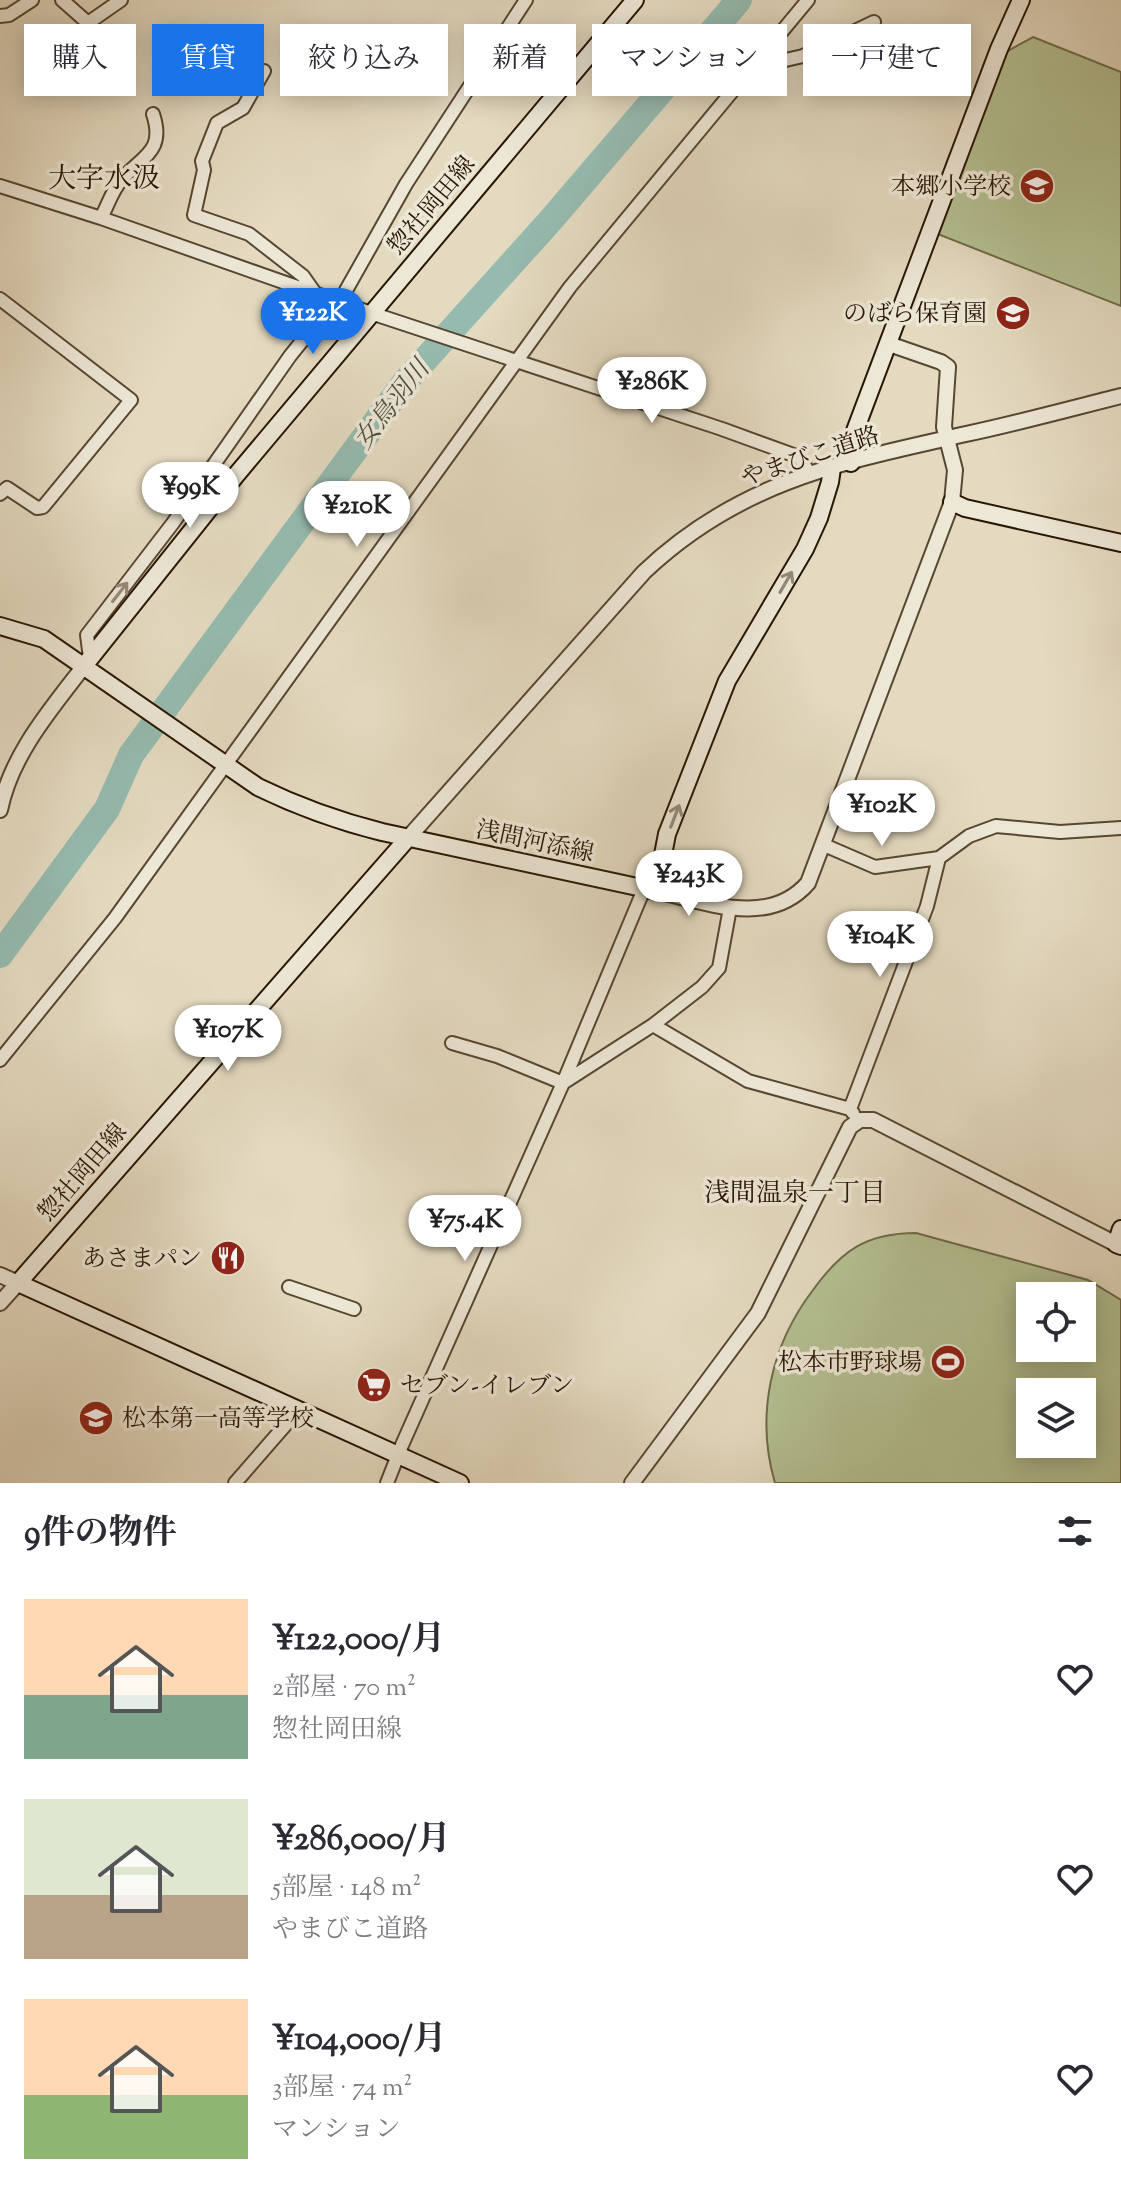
<!DOCTYPE html>
<html lang="ja">
<meta charset="utf-8">
<style>
:root{--surface:#fff;--page:#f2f2f3;--text:#2b2b33;--muted:#7c7c81;--accent:#1a73e8}
body{margin:0;font-family:"Sorts Mill Goudy","Noto Serif JP",serif;background:var(--page);color:var(--text);height:100vh;display:flex;flex-direction:column;font-size:30px;white-space:nowrap}
*{box-sizing:border-box;margin:0}
p{font-size:26px;color:var(--muted)}
.icon{flex:none;width:44px;height:44px;fill:none;stroke:currentColor;stroke-width:2;stroke-linecap:round;stroke-linejoin:round}
.map{position:relative;height:1483px;overflow:hidden}
.drawer{display:flex;flex-direction:column;background:var(--surface);flex:1}
.drawer>*{flex:none}
.banner{position:absolute;left:24px;top:24px;width:1074px;height:72px;display:flex;gap:16px}
.controls{position:absolute;left:1016px;top:1282px;display:grid;gap:16px}
.controls a{display:grid;place-items:center;width:80px;height:80px;border-radius:0px;background:var(--surface);box-shadow:0 4px 20px #0003;font-size:40px}
.price{position:absolute;translate:-50% -68px;padding:0 18px;border-radius:28px;background:#fff;color:#222;font-size:26px;line-height:52px;filter:drop-shadow(0 2px 4px #0008)}
.price::after{content:'';position:absolute;left:50%;top:48px;width:24px;height:18px;margin-left:-12px;background:inherit;clip-path:polygon(0 0,100% 0,50% 100%)}
.price.current{background:var(--accent);color:#fff}
ul{padding:0;list-style:none}
li{display:flex;align-items:center;gap:24px;height:200px;padding:0 24px}
li span{display:grid;place-items:center;flex:none;width:224px;height:160px;border-radius:0px;color:#555}
li>.icon{margin-inline-start:auto}
span .icon{width:96px;height:96px;fill:#fffc;stroke-width:1}
li b{font-size:34px}
h2{display:flex;justify-content:space-between;align-items:center;height:96px;padding:0 24px;font-size:34px}
.chip{padding:0 28px;border-radius:0px;background:var(--surface);box-shadow:0 4px 20px #0003;font-size:28px;line-height:72px}
.chip.current{background:var(--accent);color:#fff}
.map>svg:first-child{display:block}
.green{fill:#b4c092;stroke:#6e6b4a;stroke-width:2;fill-rule:evenodd}
.lines{fill:none;stroke-linecap:round;stroke-linejoin:round}
.river{stroke:#95bbb0;stroke-width:26}
.minor-casing{stroke:#574732;stroke-width:16}
.tertiary-casing{stroke:#574732;stroke-width:18}
.secondary-casing{stroke:#281603;stroke-width:20}
.minor{stroke:#ede7d6;stroke-width:12}
.tertiary{stroke:#ede7d6;stroke-width:14}
.secondary{stroke:#ede7d6;stroke-width:16}
.oneway{stroke:#948977}
.labels{text-anchor:middle;stroke-width:7;stroke-linejoin:round;paint-order:stroke}
.poi-label{font-size:24px;fill:#281603;stroke:#ede7d6;text-anchor:end}
.street-label{font-size:24px;fill:#281603;stroke:#ede7d6}
.water-label{font-size:26px;font-style:italic;fill:#4e5040;stroke:#ede7d6}
.neighbourhood-label{font-size:26px;fill:#281603;stroke:#ede7d6}
.quarter-label{font-size:28px;fill:#281603;stroke:#ede7d6}
</style>
<div class="map">
<svg width="1121" height="1483" viewBox="0 0 1121 1483">
<rect width="100%" height="100%" fill="#e4dac0"/>
<filter id="stains"><feTurbulence type="fractalNoise" baseFrequency=".0025" numOctaves="4"/><feColorMatrix values="0 0 0 0 .2 0 0 0 0 .09 0 0 0 0 .02 0 0 0 .5 -.17"/></filter>
<radialGradient id="worn" r=".72"><stop offset=".6" stop-color="#630" stop-opacity="0"/><stop offset="1" stop-color="#630" stop-opacity=".3"/></radialGradient>
<path class="green" d="M1033,37L1121,72V306L935,233L1004,53Z
M916,1233L1088,1280L1121,1300V1483H775C755,1415 771,1345 813,1290C841,1251 866,1233 916,1233ZM1030,1296H1082V1348H1030ZM1082,1392V1444H1030V1392Z"/>
<g class="lines">
<path class="river" d="M0,955L107,809L131,755L405,382L550,221L739,0"/>
<g class="minor-casing">
<path id="minor" d="M62,0L88,23L121,0
M0,16L9,15L32,0
M751,68L803,56L874,22
M264,71L243,108L217,123L202,161L204,170L194,215L249,234L303,276L315,293
M0,186L101,218L371,313L722,429L799,457L810,474
M101,218C108,205 113,188 123,178C144,155 165,151 153,114
M0,299L131,400L43,507L37,508L7,488L0,494
M340,301L406,184L526,0
M90,658L87,635L173,523L290,356L335,300
M824,845L875,867L939,858L969,836L996,826L1060,832L1121,828
M653,1025L748,1081L850,1109L853,1113
M452,1043L497,1056L563,1083L653,1025L702,987L719,968L730,908
M0,1060L115,918L570,287L808,0
M850,1109L927,906L939,858
M289,1287L354,1309
M235,1483L288,1422L294,1410
M387,1483L402,1445L563,1083L644,889"/>
</g>
<g class="tertiary-casing">
<path id="tertiary" d="M0,810C11,755 51,709 84,666
M408,838L644,572C740,481 842,462 966,434C1018,423 1069,409 1121,396
M656,891C706,902 769,928 808,883L952,502L955,470L944,427L948,367L941,362L889,344
M0,1275L18,1283L0,1303
M632,1483L758,1313L850,1127L860,1120H873L1116,1244"/>
</g>
<g class="secondary-casing">
<path id="secondary" d="M851,463L850,444L999,49L1021,0
M952,502L965,508L1121,543
M0,626L44,639L258,787C299,807 338,821 382,832L656,891L667,834L727,681L805,549L819,518L830,482L832,468
M84,666L237,474L635,0
M408,838L18,1283L460,1483
M1121,1229L1116,1244L1121,1246"/>
</g>
<use href="#minor" class="minor"/>
<use href="#tertiary" class="tertiary"/>
<use href="#secondary" class="secondary"/>
</g>
<defs><path id="oneway-shaft" d="M-6 0H5M1.5-3L5.5 0L1.5 3" fill="none" stroke-width="1.6" stroke-linecap="round" stroke-linejoin="round" transform="scale(2)"/></defs>
<g class="oneway">
<use href="#oneway-shaft" transform="translate(786 582) rotate(-60)"/>
<use href="#oneway-shaft" transform="translate(120 592) rotate(-52)"/>
<use href="#oneway-shaft" transform="translate(675 816) rotate(-69)"/>
</g>
<defs>
<g id="school-disc" transform="scale(1.8)"><circle r="9.5" fill="#8f2418" stroke="#ede7d6"/><path d="M0-5L7-2L0 1L-7-2ZM-4 1L0 2.5L4 1V4Q0 6-4 4Z" fill="#fff"/></g>
<g id="restaurant-disc" transform="scale(1.8)"><circle r="9.5" fill="#8f2418" stroke="#ede7d6"/><path d="M-5-6h1v4h1v-4h1v4h1v-4h1v5L-1.5 .5V6h-2V.5L-5-1ZM5-6V6H3V1.5H1.5Q1.5-4 5-6Z" fill="#fff"/></g>
<g id="stadium-disc" transform="scale(1.8)"><circle r="9.5" fill="#8f2418" stroke="#ede7d6"/><path d="M0-5a6.5 5 0 1 0 0 10a6.5 5 0 1 0 0-10ZM-3.5-1.8h7v3.6h-7Z" fill="#fff"/></g>
<g id="supermarket-disc" transform="scale(1.8)"><circle r="9.5" fill="#8f2418" stroke="#ede7d6"/><path d="M-6-5.5h2.5l.6 2H6L4.5 2H-2.5L-4.4-4H-6ZM-1.5 3.2a1.3 1.3 0 1 0 .1 0ZM3 3.2a1.3 1.3 0 1 0 .1 0Z" fill="#fff"/></g>
</defs>
<g fill-rule="evenodd">
<use href="#school-disc" x="1037" y="186"/>
<use href="#school-disc" x="1013" y="313"/>
<use href="#restaurant-disc" x="228" y="1258"/>
<use href="#stadium-disc" x="948" y="1362"/>
<use href="#supermarket-disc" x="374" y="1385"/>
<use href="#school-disc" x="96" y="1418"/>
</g>
<g class="labels">
<g class="poi-label">
<text x="1011" y="194">本郷小学校</text>
<text x="987" y="321">のばら保育園</text>
<text x="202" y="1266">あさまパン</text>
<text x="922" y="1370">松本市野球場</text>
<text x="400" y="1393" text-anchor="start">セブン-イレブン</text>
<text x="122" y="1426" text-anchor="start">松本第一高等学校</text>
</g>
<g class="street-label">
<text transform="translate(431 205) rotate(-50)" y="8">惣社岡田線</text>
<text transform="translate(810 456) rotate(-18)" y="8">やまびこ道路</text>
<text transform="translate(535 841) rotate(12)" y="8">浅間河添線</text>
<text transform="translate(82 1172) rotate(-49)" y="8">惣社岡田線</text>
</g>
<g class="water-label">
<text transform="translate(391 404) rotate(-52)" y="9">女鳥羽川</text>
</g>
<g class="neighbourhood-label">
<text x="795" y="1201">浅間温泉一丁目</text>
</g>
<g class="quarter-label">
<text x="104" y="187">大字水汲</text>
</g>
</g>
<rect width="100%" height="100%" filter="url(#stains)"/>
<rect width="100%" height="100%" fill="url(#worn)"/>
</svg>
<div class="controls">
<a><svg class="icon" aria-label="locate" viewBox="0 0 24 24"><circle cx="12" cy="12" r="6"/><path d="M12 2v4M12 18v4M2 12h4M18 12h4"/></svg></a>
<a><svg class="icon" aria-label="layers" viewBox="0 0 24 24"><path d="M12 4l9 5-9 5-9-5zM3 14l9 5 9-5"/></svg></a>
</div>
<b class="price current" style="left:313px;top:356px">¥122K</b>
<b class="price" style="left:652px;top:425px">¥286K</b>
<b class="price" style="left:190px;top:530px">¥99K</b>
<b class="price" style="left:357px;top:549px">¥210K</b>
<b class="price" style="left:882px;top:848px">¥102K</b>
<b class="price" style="left:689px;top:918px">¥243K</b>
<b class="price" style="left:880px;top:979px">¥104K</b>
<b class="price" style="left:228px;top:1073px">¥107K</b>
<b class="price" style="left:465px;top:1263px">¥75.4K</b>
<div class="banner">
<a class="chip">購入</a>
<a class="chip current">賃貸</a>
<a class="chip">絞り込み</a>
<a class="chip">新着</a>
<a class="chip">マンション</a>
<a class="chip">一戸建て</a>
</div>
</div>
<section class="drawer">
<h2>9件の物件<svg class="icon" aria-label="filters" viewBox="0 0 24 24"><path d="M4 7h16M4 17h16"/><circle cx="9" cy="7" r="2"/><circle cx="15" cy="17" r="2"/></svg></h2>
<ul>
<li><span style="background:linear-gradient(#ffd9b3 60%,#7fa58c 0)"><svg class="icon" aria-label="home" viewBox="0 0 24 24"><path d="M3 11l9-7 9 7M6 9v11h12V9"/></svg></span><div><b>¥122,000/月</b><p>2部屋 · 70 m²</p><p>惣社岡田線</p></div><svg class="icon" aria-label="heart" viewBox="0 0 24 24"><path d="M12 20l-8-8c-3-5 5-10 8-4 3-6 11-1 8 4z"/></svg></li>
<li><span style="background:linear-gradient(#dfe7d0 60%,#b9a48a 0)"><svg class="icon" aria-label="home" viewBox="0 0 24 24"><path d="M3 11l9-7 9 7M6 9v11h12V9"/></svg></span><div><b>¥286,000/月</b><p>5部屋 · 148 m²</p><p>やまびこ道路</p></div><svg class="icon" aria-label="heart" viewBox="0 0 24 24"><path d="M12 20l-8-8c-3-5 5-10 8-4 3-6 11-1 8 4z"/></svg></li>
<li><span style="background:linear-gradient(#ffd9b3 60%,#8fb573 0)"><svg class="icon" aria-label="home" viewBox="0 0 24 24"><path d="M3 11l9-7 9 7M6 9v11h12V9"/></svg></span><div><b>¥104,000/月</b><p>3部屋 · 74 m²</p><p>マンション</p></div><svg class="icon" aria-label="heart" viewBox="0 0 24 24"><path d="M12 20l-8-8c-3-5 5-10 8-4 3-6 11-1 8 4z"/></svg></li>
</ul>
</section>
